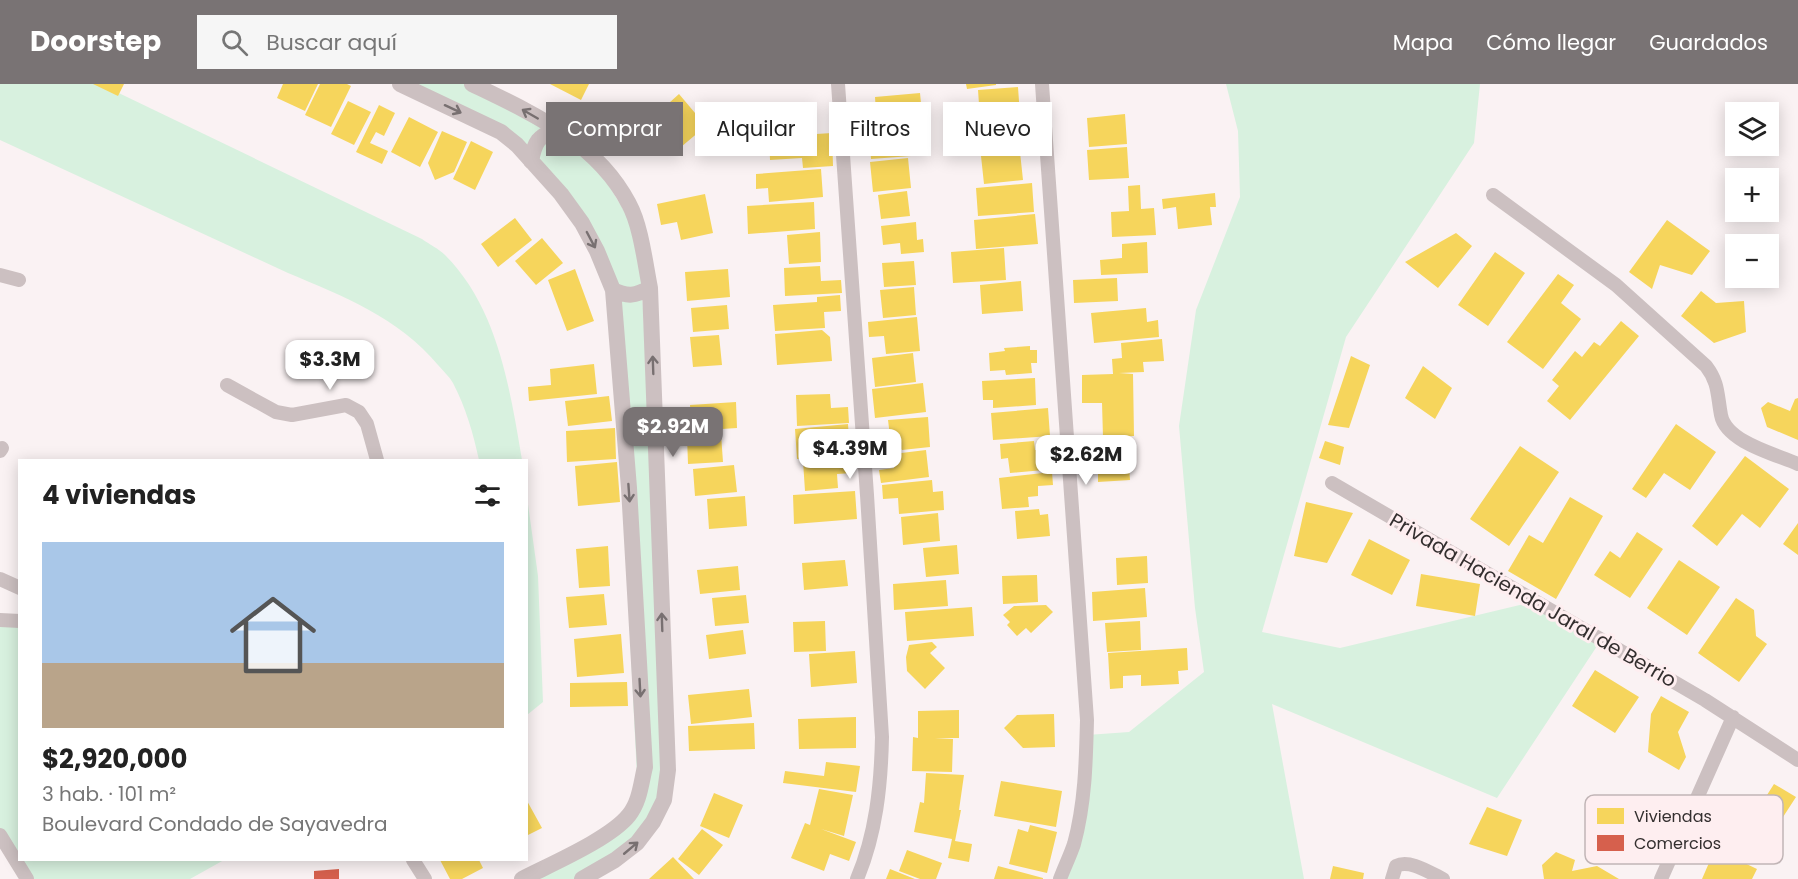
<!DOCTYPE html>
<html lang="es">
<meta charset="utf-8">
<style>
:root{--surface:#fff;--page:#f6f6f6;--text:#222;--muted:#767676;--line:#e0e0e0;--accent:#797374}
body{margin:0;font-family:Poppins,sans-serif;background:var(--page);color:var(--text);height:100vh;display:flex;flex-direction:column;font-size:22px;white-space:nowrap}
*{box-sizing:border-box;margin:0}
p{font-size:20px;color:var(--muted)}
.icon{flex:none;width:33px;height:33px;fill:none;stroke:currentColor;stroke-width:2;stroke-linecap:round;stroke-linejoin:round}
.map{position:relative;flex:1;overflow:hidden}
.side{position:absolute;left:18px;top:375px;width:510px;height:402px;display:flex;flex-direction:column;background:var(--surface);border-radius:0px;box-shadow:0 3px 15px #0003}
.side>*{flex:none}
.top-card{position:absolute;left:546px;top:18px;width:570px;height:54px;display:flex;gap:12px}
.buttons{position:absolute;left:1725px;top:18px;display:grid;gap:12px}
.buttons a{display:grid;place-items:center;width:54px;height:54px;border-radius:0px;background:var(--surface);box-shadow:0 3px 15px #0003;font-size:30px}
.price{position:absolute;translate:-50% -51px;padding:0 14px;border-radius:12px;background:#fff;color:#222;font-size:20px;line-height:39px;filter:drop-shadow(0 2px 3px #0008)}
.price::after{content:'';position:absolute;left:50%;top:36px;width:18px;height:14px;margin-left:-9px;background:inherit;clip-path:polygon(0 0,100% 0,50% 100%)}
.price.selected{background:var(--accent);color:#fff}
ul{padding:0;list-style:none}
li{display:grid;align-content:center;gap:12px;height:318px;padding:0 24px}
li+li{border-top:2px solid var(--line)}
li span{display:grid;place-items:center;height:186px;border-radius:0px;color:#555}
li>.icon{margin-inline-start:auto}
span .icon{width:108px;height:108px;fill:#fffc;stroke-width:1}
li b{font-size:26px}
h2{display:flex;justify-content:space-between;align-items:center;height:72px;padding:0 24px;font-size:26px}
.pill{padding:0 21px;border-radius:0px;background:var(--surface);box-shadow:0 3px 15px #0003;font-size:21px;line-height:54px}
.pill.selected{background:var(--accent);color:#fff}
header{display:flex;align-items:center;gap:36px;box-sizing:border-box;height:84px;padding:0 30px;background:var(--accent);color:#fff}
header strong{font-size:28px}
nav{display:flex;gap:33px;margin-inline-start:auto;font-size:21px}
.search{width:420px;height:54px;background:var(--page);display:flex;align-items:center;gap:15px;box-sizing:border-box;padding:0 21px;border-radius:0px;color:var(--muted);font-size:22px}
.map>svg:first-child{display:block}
.green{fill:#d8f1df}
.homes{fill:#f6d55c}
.shops{fill:#d6604d}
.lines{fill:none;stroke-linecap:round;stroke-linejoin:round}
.minor{stroke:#ccc0c1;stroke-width:14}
.tertiary{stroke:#ccc0c1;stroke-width:16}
.oneway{stroke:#787071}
.labels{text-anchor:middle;stroke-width:6;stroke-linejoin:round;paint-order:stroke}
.street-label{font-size:20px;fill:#342f2f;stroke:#feeef0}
.key{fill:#feeef0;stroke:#c1b5b6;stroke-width:1.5}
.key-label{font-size:16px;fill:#342f2f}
</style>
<header>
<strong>Doorstep</strong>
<div class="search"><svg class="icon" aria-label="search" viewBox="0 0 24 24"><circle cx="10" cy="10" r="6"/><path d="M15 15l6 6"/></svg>Buscar aquí</div>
<nav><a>Mapa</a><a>Cómo llegar</a><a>Guardados</a></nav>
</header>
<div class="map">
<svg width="1798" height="795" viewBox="0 0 1798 795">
<rect width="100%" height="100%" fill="#faf2f3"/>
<path class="green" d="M0,0H100L422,155C429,160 439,165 445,171C498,224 510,305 522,376H479C473,349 466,324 453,299C449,292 443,287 438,281C399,234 343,212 288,189L0,56Z
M400,0H472L587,66L639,151L668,686L653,738L582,795H522L590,759L638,714L613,206L597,167L517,61Z
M1226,0H1480L1474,59L1346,253L1262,548L1340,564L1537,517L1601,556L1497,714L1272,620L1304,795H1060L1073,762L1087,651L1129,648L1204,588L1195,524L1179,342L1196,226L1240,113L1238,47Z
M526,406L538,492L543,618L527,631Z
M0,536L19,537L20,776H224L190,795H27L0,751Z"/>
<path class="homes" d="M93,0H124L118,12Z
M283,0H318L305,27L277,14Z
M320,0H347L351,2L331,43L305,31Z
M550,0H589L581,16Z
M966,0H996V1L967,5Z
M1018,3L1020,32L980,35L978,6Z
M920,9L923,39L877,44L875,13Z
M679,10L706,42L675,68L649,37Z
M348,17L371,28L354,61L331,50Z
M379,21L395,29L384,52L376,48L370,59L388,67L382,80L356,68Z
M1125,30L1127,60L1089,63L1087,34Z
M409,33L438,48L420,83L391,68Z
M1030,34L1031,64L1003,66L1002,52L976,54V43H988L987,37Z
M909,43L911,72L871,75L869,47Z
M442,47L467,58L454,88L435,96L428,79Z
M832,49L833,82L803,84L802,74L770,76L769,53Z
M471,57L493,68L475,106L453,95Z
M1127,63L1129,94L1089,96L1087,66Z
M1020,68L1023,96L984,100L981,72Z
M908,74L911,104L873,108L870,78Z
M821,85L823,113L769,118L768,104L756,105V90Z
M1032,99L1034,128L978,132L976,104Z
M1140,101L1141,125L1154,124L1156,151L1112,153L1111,128L1129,127L1128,102Z
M907,107L910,132L881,135L878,111Z
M1215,109L1216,123H1210L1212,141L1178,145L1176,123L1163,125L1162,115Z
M705,110L713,149L681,156L677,138L661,141L657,120Z
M814,118L815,145L748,150L747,122Z
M1035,130L1038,160L976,165L974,136Z
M515,134L532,156L498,183L481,160Z
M1667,136L1710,167L1692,191L1660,181L1652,205L1629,188Z
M916,138L917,156L923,155L924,168L901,170L900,159L883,161L881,142Z
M820,148L821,178L789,180L787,151Z
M1456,149L1472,162L1438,204L1405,178Z
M542,154L563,179L536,201L515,177Z
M1147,158L1148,189L1101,191L1100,176L1122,174V160Z
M1004,164L1006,196L953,199L951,168Z
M1495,168L1525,189L1488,242L1458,221Z
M914,177L916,201L884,203L882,179Z
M820,182L821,197L841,196L842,209L785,212L784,184Z
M575,185L594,237L567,247L548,196Z
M728,185L730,213L687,217L685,188Z
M1558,190L1574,201L1561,219L1581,235L1543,285L1507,258Z
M1117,194L1118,217L1074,219L1073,196Z
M1021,197L1023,227L982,230L980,201Z
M914,203L916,231L883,234L880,206Z
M1701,207L1716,219L1744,217L1746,248L1714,259L1681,232Z
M840,211L841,227L824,228L825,244L775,247L773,221L817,218V213Z
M727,221L729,245L693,248L691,224Z
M1146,224L1147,238L1158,236L1159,253L1094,259L1091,229Z
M917,233L920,267L886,270L884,252L869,253L868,238Z
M1621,237L1639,252L1570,336L1547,317L1559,302L1552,296L1575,267L1582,273L1594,258L1600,262Z
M822,246L830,253L832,277L777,281L775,250Z
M719,251L722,281L693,283L690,253Z
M1162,255L1164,277L1143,278L1144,288L1119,289L1133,290L1134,352L1103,353L1102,319H1082V291L1113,290L1112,275L1122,274L1121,259Z
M1030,262V266H1037V279H1031L1032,289L1006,291L1005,286L990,287L989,269L1005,267L1004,264Z
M913,269L916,298L875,303L872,274Z
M1351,272L1370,281L1349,344L1328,341Z
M594,280L597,310L529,317L528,303L551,301L550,285Z
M1423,282L1452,304L1435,335L1405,314Z
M1035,294L1036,321L993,324V316H983L982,297Z
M923,299L926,328L875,334L872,305Z
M830,310L831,324L848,323L849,339L797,342L796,311Z
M609,312L612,337L568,342L565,317Z
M1798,314V356L1767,343L1761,324L1768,318L1790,327L1795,315Z
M736,318L737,344L692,347L690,321Z
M1048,324L1050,352L993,356L991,329Z
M928,333L930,363L902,366L890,352L888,336Z
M848,340L850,370L797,375L795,345Z
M1676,340L1716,368L1690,406L1664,389L1646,414L1632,405Z
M615,344L616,375L567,378L566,347Z
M721,350L723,378L688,380L687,352Z
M1127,355L1130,396L1098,398V382H1085L1084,358Z
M1034,357L1035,366H1042L1044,386L1010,389L1008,374L1001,375L1000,360Z
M1325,357L1344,363L1340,381L1319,374Z
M1520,362L1559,388L1509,462L1470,435Z
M926,366L929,393L881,399L879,386L894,384L893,370Z
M852,372L853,389L837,390L838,404L805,407L803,377Z
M1745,372L1789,405L1760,444L1742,430L1717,462L1692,442Z
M617,378L620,418L578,422L575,382Z
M734,381L737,408L695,412L693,385Z
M1052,388L1053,401L1038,402V412L1028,413L1029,423L1002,425L999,394Z
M932,396L933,408L943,407L944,426L899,430L898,414L883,415L882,401Z
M855,407L857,435L794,440L793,411Z
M745,412L747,442L709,445L707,415Z
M1570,413L1603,432L1556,515L1508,487L1529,451L1543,459Z
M1306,418L1353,429L1327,479L1294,472Z
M1039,425L1040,431L1048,430L1050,452L1017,455L1015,427Z
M938,429L940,457L903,461L901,433Z
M1798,439V471L1783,460Z
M1637,448L1663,465L1630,514L1594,491L1610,467L1620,474Z
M1369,455L1410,476L1392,511L1351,491Z
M957,461L959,490L926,493L923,464Z
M608,462L610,502L579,504L576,465Z
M1147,472L1148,499L1117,501L1116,474Z
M845,476L848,502L804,506L802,479Z
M1679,476L1720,503L1687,551L1647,524Z
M738,482L740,506L700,510L697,486Z
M1421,490L1480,500L1475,532L1416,522Z
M1037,491L1038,518L1003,520L1002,492Z
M946,496L948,522L894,526L893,500Z
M1145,504L1147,533L1093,537L1092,508Z
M604,510L607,541L569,544L566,513Z
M746,511L749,539L715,542L712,514Z
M1736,514L1754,526L1756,552L1767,560L1739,598L1698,569Z
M1046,521L1053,528L1031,549L1026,544L1017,552L1007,541L1010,538L1003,531L1014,522Z
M972,523L974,552L907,557L905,528Z
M825,537L826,567L794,568L793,538Z
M1140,537L1141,566L1107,568L1105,539Z
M743,546L746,570L709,575L706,551Z
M621,550L624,589L577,593L574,555Z
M932,558L937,563L930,569L945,584L925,605L907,587L906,573L909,561Z
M1187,564L1188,586L1178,587L1179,600L1141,602V591L1123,592V604L1110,605L1108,569Z
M855,567L857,599L811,603L809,570Z
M1595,586L1639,613L1615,649L1572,622Z
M627,598L628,622L570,623V599Z
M749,605L752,633L691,640L688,611Z
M1661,612L1689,628L1678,648L1686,673L1679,686L1648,668L1651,630Z
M959,626V654H935L953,655L952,688L912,687L913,653L918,654V627Z
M1054,630L1055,663L1023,664L1004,644L1017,631Z
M856,633V664L799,665L798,635Z
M754,639L755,665L689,667L688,642Z
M826,678L860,682L856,708L783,699L785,687L824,692Z
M926,689L964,691L959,726H961L955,757L972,760L969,778L948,774L952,755L914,748L920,718L924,719Z
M1001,697L1062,707L1056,743L994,732Z
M1774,700L1796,713L1765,761L1713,736L1721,721L1767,711Z
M819,705L853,711L844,752L821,745L856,758L849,777L830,770L824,787L791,774L805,739L810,741Z
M714,709L743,721L729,754L700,742Z
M526,715L542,744L526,752Z
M1487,723L1522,736L1507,772L1469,760Z
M1030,741L1057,748L1047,789L1009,780L1018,745L1028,748Z
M702,745L723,761L699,791L678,775Z
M1715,765L1757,785L1752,795H1702Z
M907,766L942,779L936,795H920L899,787Z
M1556,768L1575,776L1572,787L1597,782L1619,795H1544L1542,781Z
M673,773L694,795H649Z
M440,776H479L483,784L462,795H450Z
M998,782L1043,794V795H994Z
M1333,782L1364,789L1363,795H1330Z
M890,785L915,795H886Z"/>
<path class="shops" d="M339,785V795H314V787Z"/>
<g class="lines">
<path class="minor" d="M838,0L867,411L882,653C881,702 876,750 857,795
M1042,0L1087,636C1086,678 1085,720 1074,760C1070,772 1064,784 1060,795
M1493,111L1616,201L1706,282C1719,299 1717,310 1721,331C1726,358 1775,370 1798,380
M0,191L19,196
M227,301L276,328L292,331L346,321L359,328L367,340L377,376
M0,367L2,364
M1332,399L1705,616L1798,676
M0,495L20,504
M0,536L20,537
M0,751L27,795
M413,776L425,795
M1392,795L1396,782C1410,775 1430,789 1443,795
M1661,795L1733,633"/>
<path class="tertiary" d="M400,0L501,48L517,61L561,110L582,139L597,167L613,206L629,404L645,683C641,699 640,717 629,731C610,755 551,780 522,795
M472,0C532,29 597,58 629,120C641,142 645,179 650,204L668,686L664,716L653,738L637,759L615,776L582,795
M531,77C535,57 538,53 556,45
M613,206C628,213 635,212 650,204"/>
</g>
<defs><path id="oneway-shaft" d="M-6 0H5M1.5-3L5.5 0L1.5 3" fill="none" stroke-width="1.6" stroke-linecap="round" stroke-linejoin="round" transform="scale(1.5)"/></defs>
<g class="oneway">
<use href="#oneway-shaft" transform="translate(453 25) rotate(25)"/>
<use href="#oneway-shaft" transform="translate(530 30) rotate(-150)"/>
<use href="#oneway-shaft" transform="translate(591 156) rotate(62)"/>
<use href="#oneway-shaft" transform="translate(653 281) rotate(-92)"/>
<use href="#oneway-shaft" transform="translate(629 409) rotate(86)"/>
<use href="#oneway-shaft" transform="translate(662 538) rotate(-92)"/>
<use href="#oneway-shaft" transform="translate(640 604) rotate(87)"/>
<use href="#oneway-shaft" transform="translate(631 764) rotate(-40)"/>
</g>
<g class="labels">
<g class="street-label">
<text transform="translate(1533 516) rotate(30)" y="7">Privada Hacienda Jaral de Berrio</text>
</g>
</g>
<rect x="1585" y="711" width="198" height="69" rx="9" class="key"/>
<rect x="1597" y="724" width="27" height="16" fill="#f6d55c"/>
<rect x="1597" y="751" width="27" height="16" fill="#d6604d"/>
<g class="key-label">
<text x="1634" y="738">Viviendas</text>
<text x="1634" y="765">Comercios</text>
</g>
</svg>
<div class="buttons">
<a><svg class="icon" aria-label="layers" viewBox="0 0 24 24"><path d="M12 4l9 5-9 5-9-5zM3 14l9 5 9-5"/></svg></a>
<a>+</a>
<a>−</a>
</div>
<b class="price" style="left:330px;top:307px">$3.3M</b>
<b class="price selected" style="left:673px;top:374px">$2.92M</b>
<b class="price" style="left:850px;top:396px">$4.39M</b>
<b class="price" style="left:1086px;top:402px">$2.62M</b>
<div class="top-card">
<a class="pill selected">Comprar</a>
<a class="pill">Alquilar</a>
<a class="pill">Filtros</a>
<a class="pill">Nuevo</a>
</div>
<section class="side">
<h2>4 viviendas<svg class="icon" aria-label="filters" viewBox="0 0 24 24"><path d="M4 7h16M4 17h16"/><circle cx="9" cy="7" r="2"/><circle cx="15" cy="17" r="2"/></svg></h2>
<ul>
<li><span style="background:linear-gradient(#a9c7e8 65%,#b9a48a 0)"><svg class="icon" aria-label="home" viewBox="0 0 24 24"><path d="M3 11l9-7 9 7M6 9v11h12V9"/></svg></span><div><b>$2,920,000</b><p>3 hab. · 101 m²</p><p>Boulevard Condado de Sayavedra</p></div></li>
</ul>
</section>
</div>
